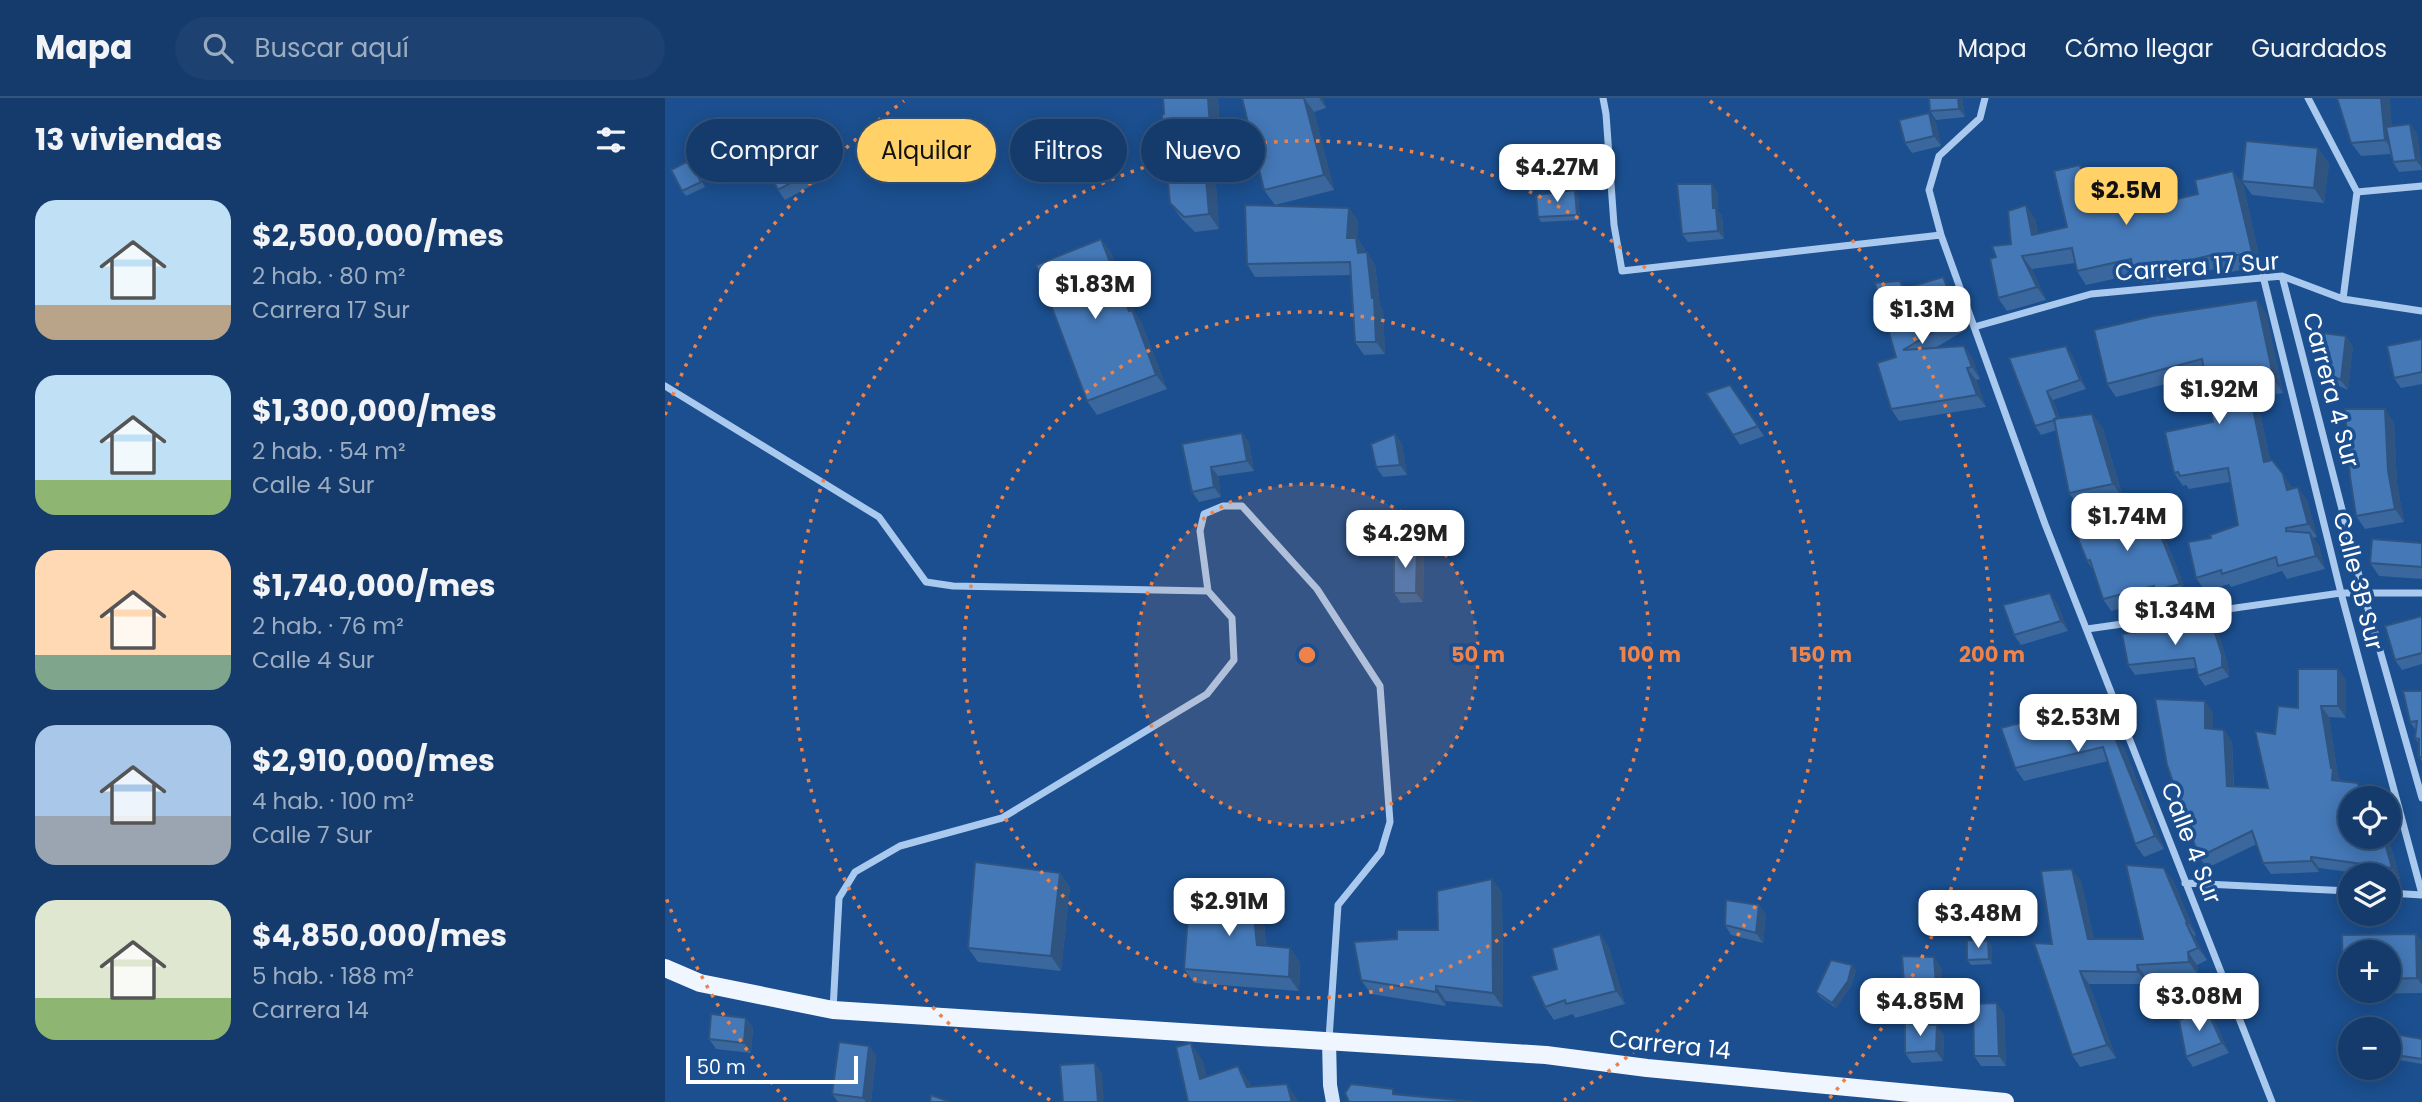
<!DOCTYPE html>
<html lang="es">
<meta charset="utf-8">
<style>
:root{--surface:#143b6b;--page:#1d4271;--text:#f1f3f6;--muted:#9dadc1;--line:#33557e;--accent:#ffd166}
body{margin:0;font-family:Poppins,sans-serif;background:var(--page);color:var(--text);height:100vh;display:flex;flex-direction:column;font-size:26px;white-space:nowrap}
*{box-sizing:border-box;margin:0}
p{font-size:23px;color:var(--muted)}
.icon{flex:none;width:38px;height:38px;fill:none;stroke:currentColor;stroke-width:2;stroke-linecap:round;stroke-linejoin:round}
.map{position:relative;flex:1;overflow:hidden}
.drawer{display:flex;flex-direction:column;background:var(--surface);width:665px}
.drawer>*{flex:none}
.guide{position:absolute;left:21px;top:21px;width:665px;height:63px;display:flex;gap:14px}
.tools{position:absolute;left:1673px;top:688px;display:grid;gap:14px}
.tools a{display:grid;place-items:center;width:63px;height:63px;border-radius:50%;background:var(--surface);box-shadow:0 4px 18px #0003,0 0 0 2px var(--line);font-size:35px}
.scale{position:absolute;left:21px;bottom:18px;width:172px;box-sizing:border-box;padding-left:7px;border:4px solid #fff;border-top:0;font-size:19px;line-height:24px;white-space:nowrap;color:#fff;-webkit-text-stroke:5px #1b4f8f;paint-order:stroke}
.price{position:absolute;translate:-50% -60px;padding:0 16px;border-radius:14px;background:#fff;color:#222;font-size:23px;line-height:46px;filter:drop-shadow(0 2px 4px #0008)}
.price::after{content:'';position:absolute;left:50%;top:42px;width:21px;height:16px;margin-left:-10px;background:inherit;clip-path:polygon(0 0,100% 0,50% 100%)}
.price.selected{background:var(--accent);color:#111}
ul{padding:0;list-style:none}
li{display:flex;align-items:center;gap:21px;height:175px;padding:0 35px}
li span{display:grid;place-items:center;flex:none;width:196px;height:140px;border-radius:21px;color:#555}
li>.icon{margin-inline-start:auto}
span .icon{width:84px;height:84px;fill:#fffc;stroke-width:1}
li b{font-size:30px}
h2{display:flex;justify-content:space-between;align-items:center;height:84px;padding:0 35px;font-size:30px}
.chip{padding:0 24px;border-radius:32px;background:var(--surface);box-shadow:0 4px 18px #0003,0 0 0 2px var(--line);font-size:24px;line-height:63px}
.chip.selected{background:var(--accent);color:#111}
header{display:flex;align-items:center;gap:42px;box-sizing:border-box;height:98px;padding:0 35px;background:var(--surface);border-bottom:2px solid var(--line)}
header strong{font-size:33px}
nav{display:flex;gap:38px;margin-inline-start:auto;font-size:24px}
.search{width:490px;height:63px;background:var(--page);display:flex;align-items:center;gap:18px;box-sizing:border-box;padding:0 24px;border-radius:38px;color:var(--muted);font-size:26px}
main{display:flex;flex:1;min-height:0}
.map>svg:first-child{display:block}
.lines{fill:none;stroke-linecap:round;stroke-linejoin:round}
.street{stroke:#a9c9ee;stroke-width:7}
.secondary{stroke:#d6e6fa;stroke-width:14}
.primary{stroke:#f0f6ff;stroke-width:18}
.wall{fill:#3a679d}
.shaded-wall{fill:#305480}
.building{fill:#4478b7;stroke:#305480;stroke-width:2}
.ring{fill:none;stroke:#ee8249;stroke-width:3.5;stroke-dasharray:3.5 7}
.labels{text-anchor:middle;stroke-width:7;stroke-linejoin:round;paint-order:stroke}
.street-label{font-size:24px;fill:#fff;stroke:#1b4f8f}
.centre{fill:#ee8249;stroke:#1b4f8f;stroke-width:3.5}
.ring-label{font-size:21px;text-anchor:middle;font-weight:bold;fill:#ee8249;stroke:#1b4f8f;stroke-width:7;stroke-linejoin:round;paint-order:stroke}
</style>
<header>
<strong>Mapa</strong>
<div class="search"><svg class="icon" aria-label="search" viewBox="0 0 24 24"><circle cx="10" cy="10" r="6"/><path d="M15 15l6 6"/></svg>Buscar aquí</div>
<nav><a>Mapa</a><a>Cómo llegar</a><a>Guardados</a></nav>
</header>
<main>
<section class="drawer">
<h2>13 viviendas<svg class="icon" aria-label="filters" viewBox="0 0 24 24"><path d="M4 7h16M4 17h16"/><circle cx="9" cy="7" r="2"/><circle cx="15" cy="17" r="2"/></svg></h2>
<ul>
<li><span style="background:linear-gradient(#bfe0f5 75%,#b9a48a 0)"><svg class="icon" aria-label="home" viewBox="0 0 24 24"><path d="M3 11l9-7 9 7M6 9v11h12V9"/></svg></span><div><b>$2,500,000/mes</b><p>2 hab. · 80 m²</p><p>Carrera 17 Sur</p></div></li>
<li><span style="background:linear-gradient(#bfe0f5 75%,#8fb573 0)"><svg class="icon" aria-label="home" viewBox="0 0 24 24"><path d="M3 11l9-7 9 7M6 9v11h12V9"/></svg></span><div><b>$1,300,000/mes</b><p>2 hab. · 54 m²</p><p>Calle 4 Sur</p></div></li>
<li><span style="background:linear-gradient(#ffd9b3 75%,#7fa58c 0)"><svg class="icon" aria-label="home" viewBox="0 0 24 24"><path d="M3 11l9-7 9 7M6 9v11h12V9"/></svg></span><div><b>$1,740,000/mes</b><p>2 hab. · 76 m²</p><p>Calle 4 Sur</p></div></li>
<li><span style="background:linear-gradient(#a9c7e8 65%,#9aa5b1 0)"><svg class="icon" aria-label="home" viewBox="0 0 24 24"><path d="M3 11l9-7 9 7M6 9v11h12V9"/></svg></span><div><b>$2,910,000/mes</b><p>4 hab. · 100 m²</p><p>Calle 7 Sur</p></div></li>
<li><span style="background:linear-gradient(#dfe7d0 70%,#8fb573 0)"><svg class="icon" aria-label="home" viewBox="0 0 24 24"><path d="M3 11l9-7 9 7M6 9v11h12V9"/></svg></span><div><b>$4,850,000/mes</b><p>5 hab. · 188 m²</p><p>Carrera 14</p></div></li>
</ul>
</section>
<div class="map">
<svg width="1757" height="1004" viewBox="0 0 1757 1004">
<rect width="100%" height="100%" fill="#1b4f8f"/>
<g class="lines">
<path class="street" d="M938,0L941,16L949,127L957,173L1276,137
M1320,0L1315,20L1274,58L1264,92L1276,137L1380,426L1607,1004
M1643,0L1692,94L1678,201
M1692,94L1757,88
M1598,178L1676,495L1757,796
M1617,178L1698,493L1757,700
M1309,229L1426,196L1617,178L1678,201L1757,213
M0,288L214,419L261,484L288,488L543,493
M1422,531L1676,495H1757
M1520,785L1685,793
M1724,795L1757,797
M168,912L174,800L190,774L235,748L337,720L542,596L569,562L567,520L543,493L535,433L539,416L558,408H577L652,491L715,588L725,724L716,754L673,807L664,941"/>
<path class="secondary" d="M664,942L665,987L668,1004"/>
<path class="primary" d="M0,870L35,885L168,912L881,957L982,970L1340,1004"/>
</g>
<path class="wall" d="M553,0L556,58L549,59L554,131L530,134L516,120L505,105Z
M577,0H658L661,10L649,14L669,92L610,107L599,92Z
M1264,0H1297L1300,19L1271,22L1265,13Z
M1264,15L1271,25L1276,48L1247,55L1240,45Z
M1745,26L1752,36L1757,72L1734,74L1728,64L1726,56L1696,58L1686,45L1727,28Z
M128,35L153,84L120,102L113,92Z
M1653,50L1664,65L1659,105L1587,97L1577,83Z
M25,62L40,89L21,98L17,93Z
M1415,67L1425,82L1482,84L1488,107L1578,86L1596,167L1558,176L1554,170L1505,182L1478,185L1471,176L1421,187L1412,173L1410,165L1367,171L1381,202L1342,213L1333,200L1331,159L1346,146L1370,120L1373,136L1402,129Z
M1053,95V113L1057,118L1059,141L1023,144L1017,136Z
M913,97L915,122L876,124L873,119Z
M693,122L692,140L700,152V155L702,154L710,167L715,208L718,212L720,256L699,257L690,244L686,177L590,179L582,166Z
M436,141L446,155L470,215L477,226L502,291L432,317L422,303Z
M1278,179L1286,191L1302,231L1270,250L1299,248L1307,260L1315,281L1311,282L1321,309L1234,323L1226,311L1231,259L1235,183L1240,190Z
M1601,215L1618,295L1592,300L1605,362L1627,391L1642,402L1652,439L1648,440L1654,448L1660,471L1622,481L1617,473L1566,489L1564,486L1540,493L1531,480L1546,440L1573,427L1565,384L1524,391L1521,387L1518,388L1509,375L1548,324L1539,276L1451,299L1442,286Z
M1757,241V286L1736,290L1729,280Z
M1688,248L1683,292L1660,282L1653,272Z
M1407,257L1421,291L1388,302L1395,320L1427,316L1438,331L1458,400L1414,409L1404,395L1392,332L1376,337L1370,328L1344,260Z
M1065,287L1099,338L1075,347L1041,295Z
M1729,324L1732,386L1739,424L1700,431L1691,418Z
M577,335L584,345L589,373L553,378L556,399L534,404L527,394L517,346Z
M730,336L737,346L742,377L718,379L711,369Z
M1483,405L1491,417L1523,498L1498,505L1495,500L1446,513L1438,501L1429,473L1422,463Z
M1757,445V481L1714,478L1705,465Z
M752,449L759,459L758,504L736,505L729,495Z
M1392,505L1403,533L1356,547L1349,537Z
M1757,518V566L1737,572L1730,562Z
M1548,528L1554,537L1563,567L1564,579L1540,588L1533,578L1531,570L1470,577L1463,567Z
M1673,571L1681,583V620L1664,619L1673,678L1676,683L1701,697L1706,696L1709,700H1685V738H1723L1735,781L1724,779V777H1706L1654,770V774L1606,776L1598,765L1592,746L1542,770L1534,759L1548,614V631L1559,632L1567,644L1569,688L1603,690L1610,636L1633,610Z
M1757,593V663L1754,659V646L1750,640L1751,633L1745,624Z
M1432,605L1441,618L1448,637H1449L1459,650L1499,751L1479,759L1470,746L1443,663L1359,683L1350,670Z
M395,775L405,789L396,873L313,864L303,850Z
M827,781L837,795L838,909L781,903V908L706,896L696,882L732,841L773,832Z
M1508,782L1531,837L1529,838L1542,862L1532,867L1533,877L1481,879L1482,886H1424L1451,960L1415,969L1407,957L1387,846L1416,783L1429,841H1478Z
M1094,807L1101,817L1098,845L1066,837L1060,827Z
M598,814L601,848L625,850L635,865L634,893L529,885L519,871Z
M935,836L944,850L960,906L910,920L908,916L889,922L880,909L892,871Z
M1751,836L1757,844V895L1688,896L1685,892H1724V854H1685V892L1678,881L1677,837Z
M1327,848V866L1306,867L1302,862Z
M1276,869L1278,896L1246,895L1239,885Z
M1191,872L1186,888L1171,910L1155,899L1151,894Z
M1542,912L1549,922L1564,955L1528,969L1521,959Z
M1339,915L1341,968H1316L1309,958Z
M81,920L88,930L86,955L51,951L44,941Z
M1724,935L1757,941V966L1734,962L1733,969L1724,968Z
M1279,937L1278,963L1247,965L1240,955Z
M204,948L211,958L206,1004H173L167,996Z"/>
<path class="shaded-wall" d="M543,0H553L556,58L546,43Z
M639,0L649,14L669,92L659,77Z
M654,0H658L661,10Z
M1293,0H1297L1300,19L1294,11Z
M1716,0H1725L1729,55L1720,42Z
M1264,15L1271,25L1276,48L1269,38Z
M121,25L128,35L153,84L146,74Z
M1745,26L1752,36L1757,70L1751,62Z
M538,44L549,59L554,131L544,116Z
M1653,50L1664,65L1659,105L1649,90Z
M1415,67L1424,80L1428,97L1419,83Z
M1473,70L1482,84L1491,122L1482,108Z
M1568,73L1578,86L1596,167L1587,154Z
M1047,86L1053,95V113L1057,118L1059,141L1053,133L1048,110Z
M910,92L913,97L915,122L912,117Z
M1361,107L1370,120L1376,150L1367,137Z
M684,110L693,122L692,140L700,152L701,168L682,140Z
M436,141L446,155L470,215L477,226L502,291L491,277L464,213Z
M702,154L710,167L715,208L718,212L720,256L711,244Z
M1357,158L1367,171L1381,202L1372,189Z
M1278,179L1286,191L1302,231L1294,219Z
M1592,202L1601,215L1618,295L1609,282Z
M1681,238L1688,248L1683,292L1676,282Z
M1299,248L1307,260L1315,281L1307,269Z
M1401,248L1407,257L1421,291L1415,282Z
M1302,270L1311,282L1321,309L1312,297Z
M1583,287L1592,300L1608,376L1599,364Z
M1382,293L1388,302L1399,330L1393,321Z
M1720,311L1729,324L1732,386L1739,424L1730,411L1723,373Z
M1427,316L1438,331L1458,400L1448,386Z
M577,335L584,345L589,373L582,363Z
M730,336L737,346L742,377L735,367Z
M546,369L553,378L556,399L549,389Z
M1618,376L1627,389L1631,405L1622,392Z
M1633,389L1642,402L1652,439L1643,426Z
M1483,405L1491,417L1523,498L1515,486Z
M1645,435L1654,448L1660,471L1651,458Z
M752,449L759,459L758,504L751,495Z
M1385,495L1392,505L1403,533L1396,523Z
M1548,528L1554,537L1563,567L1564,579L1557,569Z
M1673,571L1681,583V620L1673,608Z
M1540,603L1548,614V641L1540,630Z
M1432,605L1441,618L1453,652L1444,639Z
M1656,608L1664,619L1673,678L1676,682L1675,693L1667,682Z
M1559,632L1567,644L1569,699L1562,688Z
M1449,637L1459,650L1499,751L1490,738Z
M1693,685L1701,696L1702,700L1696,698Z
M1718,738H1723L1735,781L1727,770Z
M1646,759L1654,770V774L1646,763Z
M1499,770L1508,782L1531,837L1522,824Z
M1407,771L1416,783L1432,854L1423,841Z
M395,775L405,789L396,873L386,858Z
M827,781L837,795L838,909L828,895Z
M587,799L598,814L602,862L592,847Z
M1094,807L1101,817L1098,845L1091,835Z
M1521,825L1529,838L1542,862L1533,850Z
M935,836L944,850L960,906L951,893Z
M1751,836L1757,844V887L1752,880Z
M1323,843L1327,848V866L1324,861Z
M625,850L635,865L634,893L624,879Z
M1523,854L1532,867L1533,877L1524,864Z
M1269,859L1276,869L1278,896L1271,886Z
M1187,867L1191,872L1186,888L1171,910L1167,905Z
M1472,867L1481,879L1482,886L1473,874Z
M1415,873L1424,886L1451,960L1442,947Z
M771,888L781,903V908L771,894Z
M1332,905L1339,915L1341,968L1334,958Z
M1542,912L1549,922L1564,955L1557,945Z
M81,920L88,930L86,955L79,945Z
M1272,927L1279,937L1278,963L1271,953Z
M526,945L538,963L547,998L535,981Z
M204,948L211,958L206,1004H201L198,1000Z
M1730,957L1734,962L1733,969L1729,964Z
M430,965L437,975L439,1004H433Z
M573,968L585,985L593,1004L582,989Z
M622,986L634,1004H627Z"/>
<path class="building" d="M498,0H543L546,43L538,44L544,116L519,119L505,105L497,17L499,16Z
M577,0H639L659,77L599,92Z
M1264,0H1293L1294,11L1265,13Z
M1672,0H1716L1720,42L1686,45Z
M1264,15L1269,38L1240,45L1234,22Z
M121,25L146,74L113,92L88,42Z
M1745,26L1751,62L1728,64L1721,29Z
M1581,43L1653,50L1649,90L1577,83Z
M25,62L36,84L17,93L6,72Z
M1415,67L1419,83L1473,70L1482,108L1533,96L1530,82L1568,73L1587,154L1548,162L1547,157L1496,169L1468,172L1466,161L1412,173L1407,150L1357,158L1372,189L1333,200L1325,161L1331,159L1327,148L1346,146L1343,113L1361,107L1367,137L1402,129L1389,73Z
M1012,86H1047L1048,110H1051L1053,133L1017,136Z
M910,92L912,117L873,119L871,97Z
M580,107L684,110L682,140H691L693,155L702,154L707,200H709L711,244H690L685,164L582,166Z
M436,141L464,213L467,212L491,277L422,303L371,167Z
M1278,179L1294,219L1238,252L1299,248L1307,269L1302,270L1312,297L1226,311L1212,265L1231,259L1210,185L1235,183L1238,191Z
M1592,202L1609,282L1583,287L1599,364L1607,362L1618,376L1622,392L1633,389L1643,426L1621,430V433L1645,435L1651,458L1613,468L1611,459L1557,476L1556,472L1531,480L1523,444L1546,440L1545,437L1573,427L1563,370L1515,378L1513,374L1509,375L1500,334L1548,324L1537,261L1442,286L1429,232L1488,218Z
M1657,235L1681,238L1676,282L1653,272Z
M1757,241V274L1729,280L1722,248Z
M1401,248L1415,282L1382,293L1392,320L1389,321L1390,322L1370,328L1344,260Z
M1065,287L1093,328L1068,337L1041,295Z
M1680,311H1720L1723,373L1730,411L1691,418L1685,379Z
M1427,316L1448,386L1404,395L1389,321Z
M577,335L582,363L546,369L549,389L527,394L517,346Z
M730,336L735,367L711,369L706,346Z
M1483,405L1515,486L1490,493L1489,488L1438,501L1425,462L1422,463L1409,431Z
M1707,441L1757,445V469L1705,465Z
M752,449L751,495H729V450Z
M1385,495L1396,523L1349,537L1338,507Z
M1757,518V555L1730,562L1720,528Z
M1522,528H1548L1557,557V569L1533,578L1529,560L1463,567L1457,536Z
M1633,571H1673V608H1656L1666,670H1668L1667,682L1693,685L1696,698L1706,696L1707,700H1685V738H1718L1727,770L1646,759V763L1598,765L1587,733L1534,759L1502,667L1490,601L1540,603V630L1559,632L1562,688L1603,690L1590,633L1610,636L1613,608L1633,610Z
M1738,593H1757V659H1754V641L1750,640L1752,623L1745,624Z
M1432,605L1444,639L1449,637L1490,738L1470,746L1438,649L1350,670L1336,630Z
M310,764L395,775L386,858L303,850Z
M1461,767L1499,770L1522,824L1521,825L1533,850L1523,854L1524,864L1472,867L1473,874L1415,873L1442,947L1407,957L1369,845L1387,846L1376,773L1407,771L1423,841H1478Z
M827,781L828,895L771,888V894L696,882L689,844L732,841V832H773L772,793Z
M525,791L587,799L592,847L625,850L624,879L519,871Z
M1061,802L1094,807L1091,835L1060,827Z
M935,836L951,893L901,906L900,902L880,909L866,878L892,871L887,850Z
M1751,836L1752,880L1724,881V854H1685V881H1678L1677,837Z
M1302,842L1323,843L1324,861L1302,862Z
M1237,858L1269,859L1271,886L1239,885Z
M1166,862L1187,867L1183,883L1167,905L1151,894Z
M1332,905L1334,958H1309L1308,906Z
M1542,912L1557,945L1521,959L1514,922Z
M46,916L81,920L79,945L44,941Z
M1240,925L1272,927L1271,953L1240,955Z
M1724,935L1757,941V961L1730,957L1729,964L1724,963Z
M174,944L204,948L198,1000L167,996Z
M526,945L535,981L573,968L582,989L622,986L627,1004H523L511,949Z
M430,965L433,1004H398L395,967Z
M686,986L728,991V996L814,1004H684L680,995Z
M266,997L285,1004H265Z"/>
<circle cx="642" cy="557" r="171" fill="#ee8249" fill-opacity=".12"/>
<g class="ring">
<circle cx="642" cy="557" r="171"/>
<circle cx="642" cy="557" r="343"/>
<path d="M385 1002A514 514 0 1 1 899 1002"/>
<path d="M121 1002A685 685 0 0 1 0 797M0 317A685 685 0 0 1 239 3M1045 3A685 685 0 0 1 1163 1002"/>
</g>
<g class="labels">
<g class="street-label">
<text transform="translate(1532 169) rotate(-4)" y="8">Carrera 17 Sur</text>
<text transform="translate(1666 292) rotate(75)" y="8">Carrera 4 Sur</text>
<text transform="translate(1693 483) rotate(76)" y="8">Calle 3B Sur</text>
<text transform="translate(1526 745) rotate(69)" y="8">Calle 4 Sur</text>
<text transform="translate(1005 947) rotate(6)" y="8">Carrera 14</text>
</g>
</g>
<circle cx="642" cy="557" r="10" class="centre"/>
<g class="ring-label">
<text x="813" y="564">50 m</text>
<text x="985" y="564">100 m</text>
<text x="1156" y="564">150 m</text>
<text x="1327" y="564">200 m</text>
</g>
</svg>
<div class="tools">
<a><svg class="icon" aria-label="locate" viewBox="0 0 24 24"><circle cx="12" cy="12" r="6"/><path d="M12 2v4M12 18v4M2 12h4M18 12h4"/></svg></a>
<a><svg class="icon" aria-label="layers" viewBox="0 0 24 24"><path d="M12 4l9 5-9 5-9-5zM3 14l9 5 9-5"/></svg></a>
<a>+</a>
<a>−</a>
</div>
<div class="scale">50 m</div>
<b class="price" style="left:892px;top:106px">$4.27M</b>
<b class="price selected" style="left:1461px;top:129px">$2.5M</b>
<b class="price" style="left:430px;top:223px">$1.83M</b>
<b class="price" style="left:1257px;top:248px">$1.3M</b>
<b class="price" style="left:1554px;top:328px">$1.92M</b>
<b class="price" style="left:1462px;top:455px">$1.74M</b>
<b class="price" style="left:740px;top:472px">$4.29M</b>
<b class="price" style="left:1510px;top:549px">$1.34M</b>
<b class="price" style="left:1413px;top:656px">$2.53M</b>
<b class="price" style="left:564px;top:840px">$2.91M</b>
<b class="price" style="left:1313px;top:852px">$3.48M</b>
<b class="price" style="left:1534px;top:935px">$3.08M</b>
<b class="price" style="left:1255px;top:940px">$4.85M</b>
<div class="guide">
<a class="chip">Comprar</a>
<a class="chip selected">Alquilar</a>
<a class="chip">Filtros</a>
<a class="chip">Nuevo</a>
</div>
</div>
</main>
